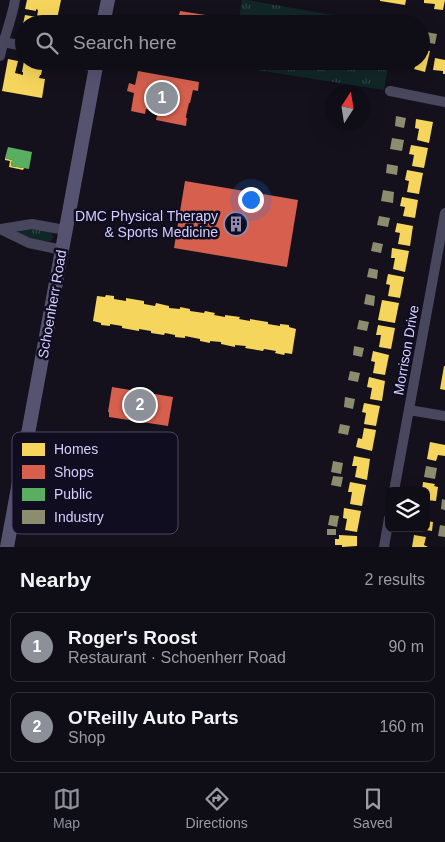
<!DOCTYPE html>
<meta charset="utf-8">
<style>
:root{--surface:#0f0d15;--page:#1d1b22;--text:#f1f3f6;--muted:#9b9ca0;--line:#2f2d34;--accent:#8c9099}
body{margin:0;font-family:Helvetica,sans-serif;background:var(--page);color:var(--text)}
.controls{position:absolute;right:15px;bottom:15px;display:grid;overflow:hidden;border-radius:8px;box-shadow:0 5px 20px #0002}
.controls button{width:45px;height:45px;display:grid;place-items:center;padding:0;border:0;border-bottom:1px solid var(--line);background:var(--surface);color:var(--text);font:25px sans-serif}
.compass{position:absolute;left:325px;top:85px;width:45px;height:45px;border-radius:50%;background:var(--surface);box-shadow:0 5px 20px #0002;rotate:12deg}
.you{position:absolute;left:250px;top:199px;width:18px;height:18px;margin:-12px;border:4px solid #fff;border-radius:50%;background:#1a73e8;box-shadow:0 0 0 8px #1a73e833}
.badge{display:grid;place-items:center;width:32px;height:32px;border-radius:50%;background:var(--accent);color:#fff;font-size:16px;font-weight:700}
.pin{position:absolute;translate:-50% -50%;border:2px solid #fff;box-shadow:0 1px 5px #0006}
.list{margin:0;padding:0;list-style:none}
h2{display:flex;justify-content:space-between;align-items:center;height:65px;margin:0;padding:0 20px;font-size:21px}
h2 small{font-size:16px;font-weight:400;color:var(--muted)}
.list li{display:grid;grid-template-columns:32px 1fr auto;gap:15px;align-items:center;box-sizing:border-box;height:70px;margin:0 10px 10px;padding:0 10px;border:1px solid var(--line);border-radius:8px}
.list b{display:block;font-size:19px;white-space:nowrap}
.list p{margin:0;font-size:16px;white-space:nowrap;color:var(--muted)}
.list em{font-size:16px;font-style:normal;color:var(--muted)}
.icon{flex:none;width:28px;height:28px;fill:none;stroke:currentColor;stroke-width:2;stroke-linecap:round;stroke-linejoin:round}
.map{position:relative;flex:none;width:445px;height:547px;overflow:hidden}
.search{position:absolute;background:var(--surface);box-shadow:0 5px 20px #0002;left:15px;right:15px;top:15px;height:55px;display:flex;align-items:center;gap:12px;box-sizing:border-box;padding:0 18px;border-radius:28px;color:var(--muted);font-size:19px}
.sheet{height:225px;background:var(--surface)}
nav{display:flex;justify-content:space-around;align-items:center;box-sizing:border-box;height:70px;border-top:1px solid var(--line);background:var(--surface);font-size:14px;color:var(--muted)}
nav a{display:grid;justify-items:center;gap:2px}
nav .on{color:var(--accent)}
.map>svg:first-child{display:block}
</style>
<div class="map">
<svg width="445" height="547" viewBox="0 0 445 547">
<defs>
<pattern id="grass-tufts" width="24" height="20" patternUnits="userSpaceOnUse" patternTransform="scale(1.25)"><rect width="24" height="20" fill="#112727"/><path d="M3 7l-1-3M5 7V3M7 7l1-3M15 17l-1-3M17 17v-4M19 17l1-3" fill="none" stroke="#334547"/></pattern>
</defs>
<rect width="100%" height="100%" fill="#14111c"/>
<!-- grass -->
<path fill="url(#grass-tufts)" d="M242 0H247L384 24H238Z
M232 61H389L384 90 231 66Z
M31 228 50 232 52 234 53 238 51 241C40 243 28 238 18 233V232L19 231Z"/>
<!-- homes -->
<path fill="#f6d55c" d="M27 0H61L56 24H23L25 15 37 17 38 10 36 9V11L25 9Z
M380 0H406L405 5 380 1Z
M424 0H445L443 10 434 9 435 4 424 3Z
M421 49 430 51 425 72 414 69 415 67 405 65 406 61H421Z
M435 58 445 60V74H443V71L433 70Z
M8 59 18 61 15 73 23 75V72H22L24 61 43 65 41 75H40L39 78 45 79 42 98 2 91Z
M416 119 433 122 429 143 417 140 419 129 415 128Z
M411 145 428 148 424 168 412 166 414 155 409 154Z
M5 158 12 160 11 166 24 168 23 170 9 167 10 161 5 160Z
M407 170 423 173 419 194 407 192 409 181 405 180Z
M402 197 418 200 415 218 403 216 405 207 400 206Z
M397 223 413 226 410 246 398 244 400 233 395 232Z
M392 248 409 251 405 272 393 269 395 258H391Z
M388 274 404 277 400 298 388 296 390 285 386 284Z
M106 295 114 296V299L126 301V298L144 301V304L155 306 156 303 169 306V308L180 309V307L190 309V311L204 313 205 311 215 313 214 315 225 317V315L240 317 239 319 250 321V319L268 322V324L280 326V324L289 325V327L296 329 292 354 285 353 284 355 275 353 276 351 264 349 263 351 245 348 246 346 235 345V347L221 344V342L210 341V343L200 341V339L185 336V338L175 337V335L165 333 164 335 151 333V331L139 329V331L122 328V326L110 324V326L101 325V323L93 321 97 296 105 297Z
M382 300 399 303 395 323 378 320Z
M378 325 395 328 391 349 379 347 381 335H376Z
M373 351 389 355 385 375 373 373 375 362 371 361Z
M444 366H445V390L440 389Z
M369 377 385 381 382 401 370 399 372 388 367 387Z
M364 403 380 406 376 426 364 424 366 413 362 412Z
M364 428 376 430 372 451 356 447 358 438 362 439Z
M430 442 445 445V456L438 455 436 461 427 459Z
M354 456 370 459 367 480 355 477 357 466H352Z
M350 482 366 485 362 506 350 504 352 492H348Z
M423 482 435 484 434 486 438 487 436 501 426 500V491H422Z
M344 508 361 511 357 532 345 530 347 519 343 518Z
M426 510H429L427 521 433 522 432 531 426 530Z
M339 535 357 536V546L342 547V545H335V539H339Z
M414 535 426 537 424 545 428 547H412Z"/>
<!-- shops -->
<path fill="#d6604d" d="M180 11 212 16 211 24 178 19Z
M138 71 199 82 198 91 193 90 190 103H189L186 116V118H187L186 126 156 120 158 111 146 109 145 114 131 111 134 93 127 91 129 83 135 85Z
M185 181 298 200 287 267 174 248Z
M112 387 173 397 168 426 109 417V412H108Z"/>
<!-- public -->
<path fill="#5aae61" d="M178 19 199 23V24H178Z
M8 147 32 152 29 169 11 166 12 160 5 158Z"/>
<!-- industry -->
<path fill="#8c8c6e" d="M426 32 437 34 435 44 424 42Z
M396 116 406 118 404 128 395 126Z
M392 138 404 140 402 151 390 149Z
M387 164 398 166 397 175 386 173Z
M383 190 394 192 393 203 381 201Z
M379 216 390 218 388 227 377 225Z
M373 242 383 244 381 253 371 251Z
M369 268 378 270 377 279 367 277Z
M366 294 375 296 374 306 364 304Z
M359 320 369 322 367 331 357 329Z
M354 346 364 348 362 357 353 355Z
M350 371 360 373 358 382 348 380Z
M345 397 355 399 353 409 344 407Z
M340 424 350 426 348 435 338 433Z
M333 461 343 463 341 474 331 472Z
M426 466 437 468 435 479 424 477Z
M333 476 343 477 341 487 331 485Z
M442 499 445 500V510L441 509Z
M330 515 339 516 337 527 328 525Z
M440 525 445 526V537L438 536Z
M327 529H336V535H327Z"/>
<g fill="none" stroke-linecap="round" stroke-linejoin="round">
<!-- minor -->
<path stroke="#48475d" stroke-width="10" d="M3 42 24 46
M0 56C4 37 12 19 15 0
M67 61 96 67
M390 91 445 102
M0 229 32 224 65 230
M0 229 29 243 62 250
M409 410 445 416
M394 491 445 213
M384 547 389 518"/>
<!-- secondary -->
<path stroke="#555370" stroke-width="14" d="M103 24 108 0
M7 547 97 61"/>
</g>
<!-- icons -->
<defs>
<g id="building-ring" transform="scale(1.25)"><circle r="9.5" fill="#110d20" stroke="#918caf" stroke-width="1.5"/><path d="M-4-6H4V6H1V3H-1V6H-4ZM-2.5-4.3h1.7v1.8h-1.7ZM.8-4.3h1.7v1.8H.8ZM-2.5-1h1.7V.8h-1.7ZM.8-1h1.7V.8H.8Z" fill="#918caf"/></g>
</defs>
<g fill-rule="evenodd">
<use href="#building-ring" x="236" y="224"/>
</g>
<g text-anchor="middle" dominant-baseline="central" stroke-width="5" stroke-linejoin="round" paint-order="stroke">
<!-- poi labels -->
<g font-size="14" fill="#d4cefe" stroke="#110d20" text-anchor="end">
<text x="218" y="216">DMC Physical Therapy<tspan x="218" dy="16">&amp; Sports Medicine</tspan></text>
</g>
<!-- street labels -->
<g font-size="14" fill="#d4cefe" stroke="#110d20">
<text transform="translate(52 304) rotate(-80)">Schoenherr Road</text>
<text transform="translate(406 350) rotate(-80)">Morrison Drive</text>
</g>
</g>
<!-- legend -->
<rect x="12" y="432" width="166" height="102" rx="8" fill="#110d20" stroke="#4c4763" stroke-width="1"/>
<rect x="22" y="443" width="23" height="13" fill="#f6d55c"/>
<rect x="22" y="465" width="23" height="14" fill="#d6604d"/>
<rect x="22" y="488" width="23" height="13" fill="#5aae61"/>
<rect x="22" y="510" width="23" height="14" fill="#8c8c6e"/>
<g font-size="14" fill="#d4cefe">
<text x="54" y="454">Homes</text>
<text x="54" y="477">Shops</text>
<text x="54" y="499">Public</text>
<text x="54" y="522">Industry</text>
</g>
</svg>
<div class="controls">
<button><svg class="icon" aria-label="layers" viewBox="0 0 24 24"><path d="M12 4l9 5-9 5-9-5zM3 14l9 5 9-5"/></svg></button>
</div>
<svg class="compass" viewBox="-18 -18 36 36"><path d="M0-13l5 13h-10z" fill="#e53935"/><path d="M0 13l5-13h-10z" fill="#9b9ca0"/></svg>
<div class="you"></div>
<div class="pin badge" style="left:162px;top:98px">1</div>
<div class="pin badge" style="left:140px;top:405px">2</div>
<div class="search"><svg class="icon" aria-label="search" viewBox="0 0 24 24"><circle cx="10" cy="10" r="6"/><path d="M15 15l6 6"/></svg>Search here</div>
</div>
<section class="sheet">
<h2>Nearby<small>2 results</small></h2>
<ul class="list">
<li><span class="badge">1</span><div><b>Roger's Roost</b><p>Restaurant · Schoenherr Road</p></div><em>90 m</em></li>
<li><span class="badge">2</span><div><b>O'Reilly Auto Parts</b><p>Shop</p></div><em>160 m</em></li>
</ul>
</section>
<nav>
<a class="on"><svg class="icon" aria-label="map" viewBox="0 0 24 24"><path d="M3 6l6-2 6 2 6-2v14l-6 2-6-2-6 2zM9 4v14M15 6v14"/></svg>Map</a>
<a><svg class="icon" aria-label="directions" viewBox="0 0 24 24"><path d="M12 3l9 9-9 9-9-9zM9 14v-3h6M13 9l2 2-2 2"/></svg>Directions</a>
<a><svg class="icon" aria-label="saved" viewBox="0 0 24 24"><path d="M7 4h10v16l-5-4-5 4z"/></svg>Saved</a>
</nav>
